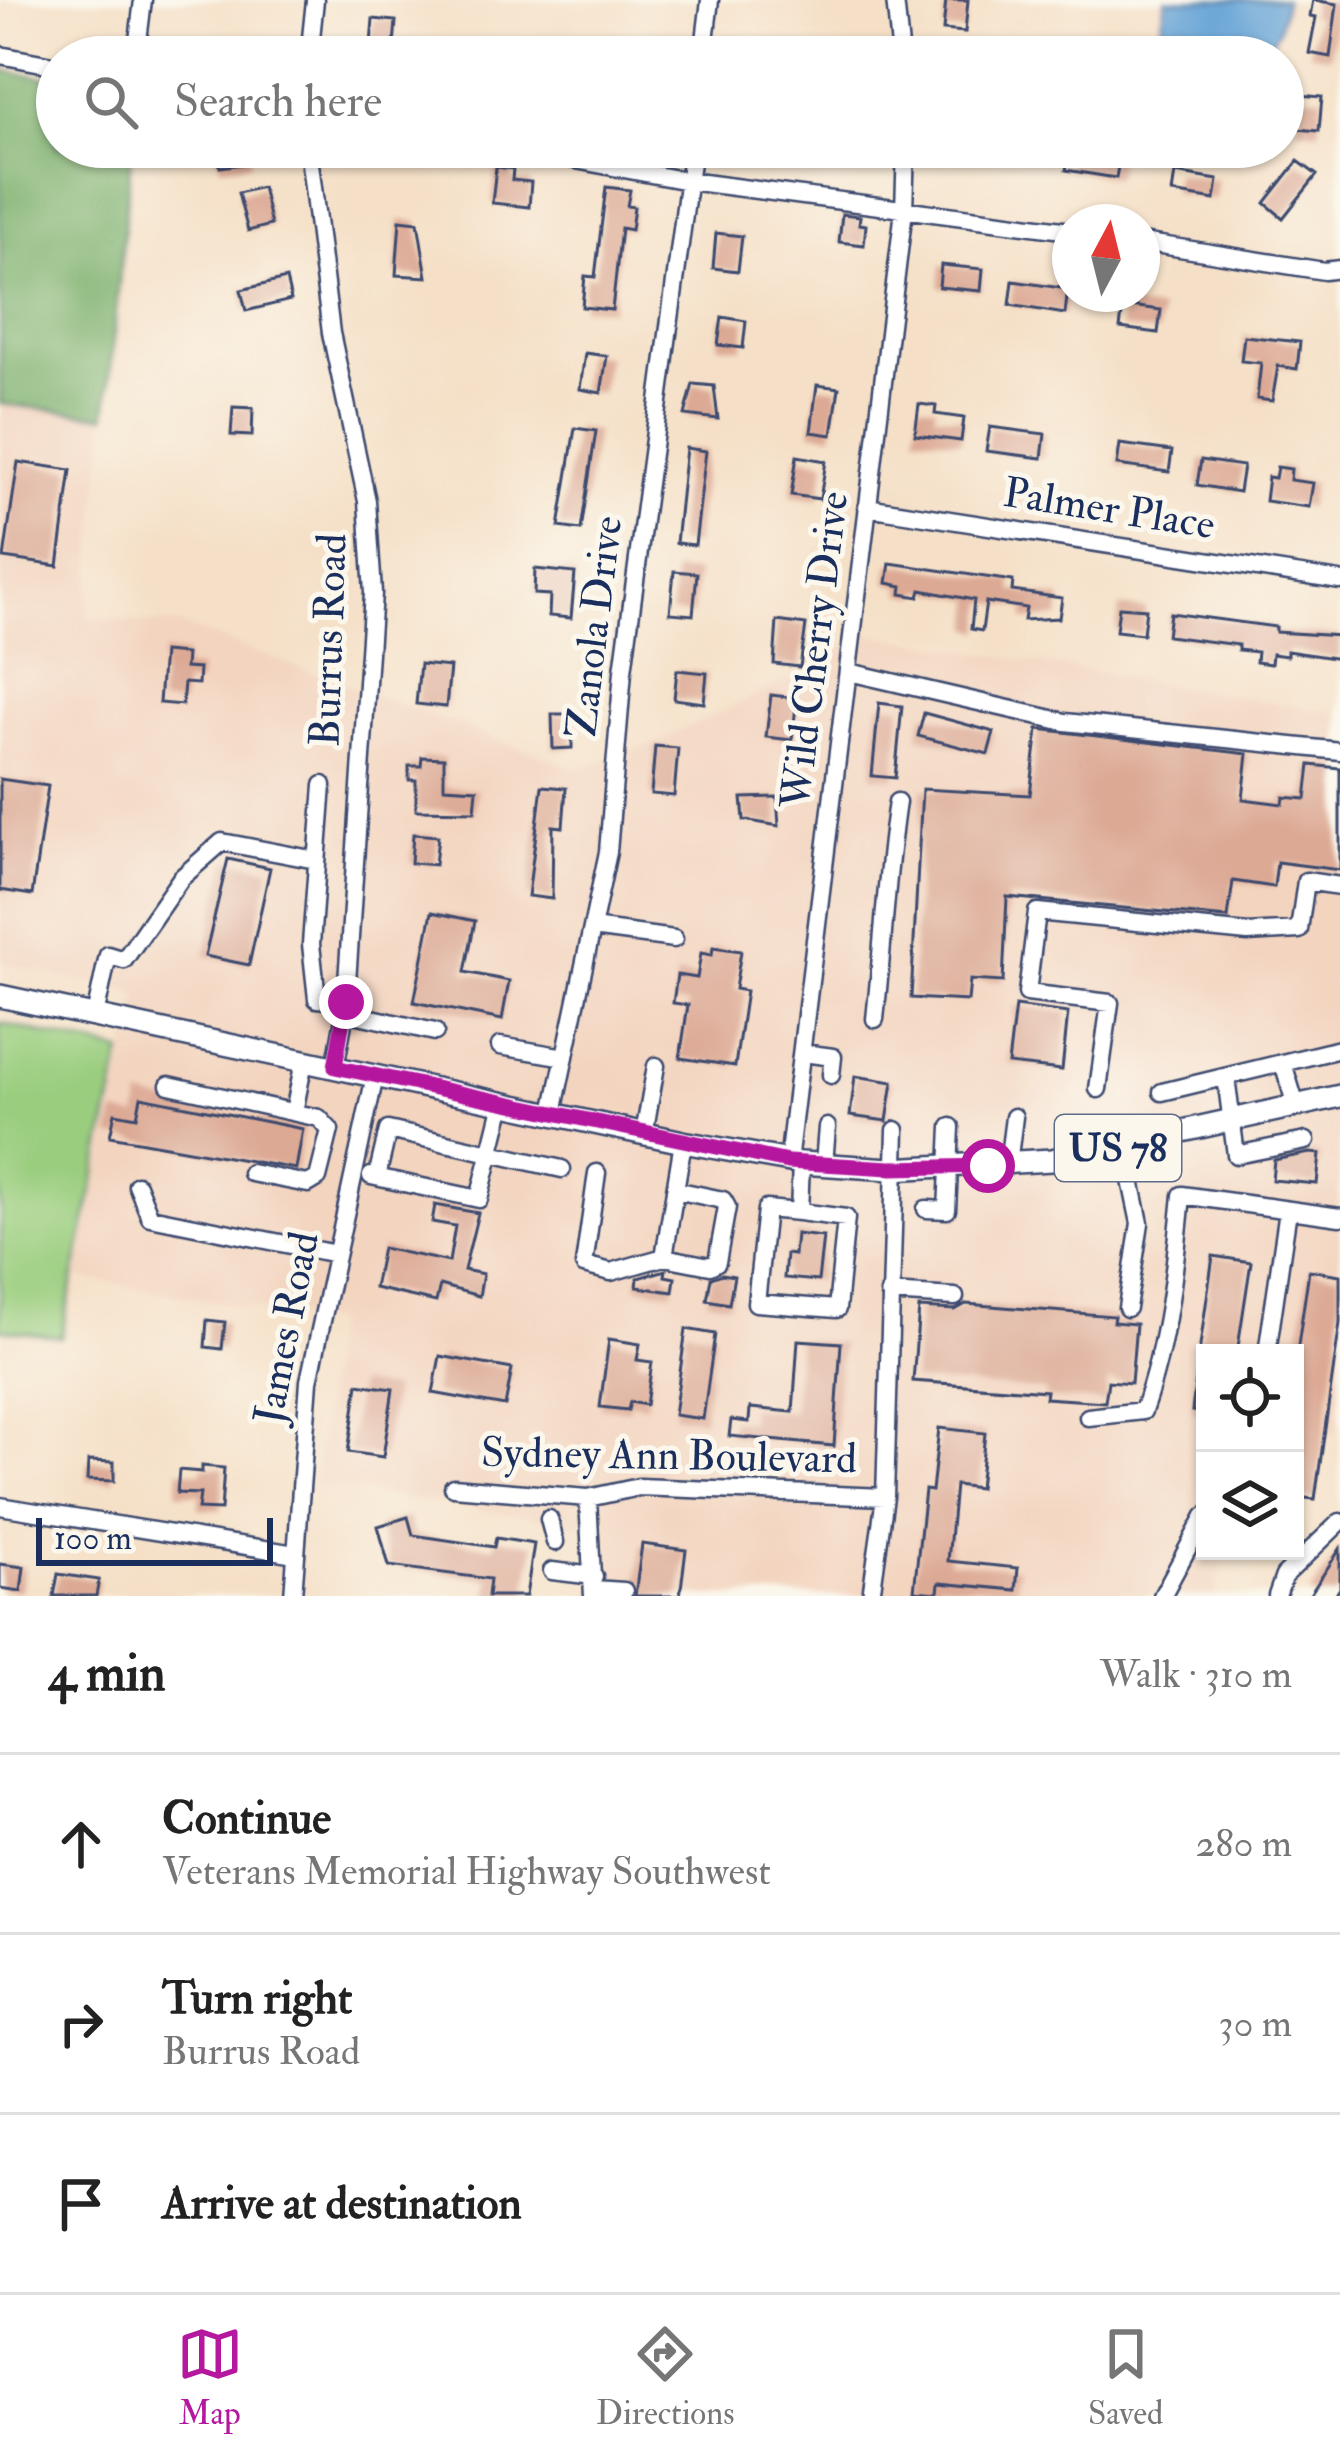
<!DOCTYPE html>
<meta charset="utf-8">
<style>
:root{--surface:#fff;--page:#f2f2f2;--text:#222;--muted:#767676;--line:#e0e0e0;--accent:#b5179e}
body{margin:0;font-family:"IM FELL Double Pica",serif;background:var(--page);color:var(--text)}
.controls{position:absolute;right:36px;bottom:36px;display:grid;overflow:hidden;border-radius:0px;box-shadow:0 3px 9px #0004}
.controls button{width:108px;height:108px;display:grid;place-items:center;padding:0;border:0;border-bottom:3px solid var(--line);background:var(--surface);color:var(--text);font:60px sans-serif}
.compass{position:absolute;left:1052px;top:204px;width:108px;height:108px;border-radius:50%;background:var(--surface);box-shadow:0 3px 9px #0004;rotate:7deg}
.scale{position:absolute;left:36px;bottom:30px;width:237px;box-sizing:border-box;padding-left:12px;border:6px solid #1b2f5e;border-top:0;font-size:33px;line-height:42px;white-space:nowrap;color:#1b2f5e;-webkit-text-stroke:9px #fbf7ec;paint-order:stroke}
.stop{position:absolute;width:36px;height:36px;margin:-27px;border:9px solid #b5179e;border-radius:50%;background:#fff}
.stop.end{background:#b5179e;border-color:#fff;box-shadow:0 3px 12px #0008}
.list{margin:0;padding:0;list-style:none}
h2{display:flex;justify-content:space-between;align-items:center;height:156px;margin:0;padding:0 48px;font-size:51px}
h2 small{font-size:39px;font-weight:400;color:var(--muted)}
.list li{display:grid;grid-template-columns:78px 1fr auto;gap:36px;align-items:center;box-sizing:border-box;height:180px;padding:0 48px;border-top:3px solid var(--line)}
.list b{display:block;font-size:45px;white-space:nowrap}
.list p{margin:0;font-size:39px;white-space:nowrap;color:var(--muted)}
.list em{font-size:39px;font-style:normal;color:var(--muted)}
.icon{flex:none;width:66px;height:66px;fill:none;stroke:currentColor;stroke-width:2;stroke-linecap:round;stroke-linejoin:round}
.map{position:relative;flex:none;width:1340px;height:1596px;overflow:hidden}
.search{position:absolute;background:var(--surface);box-shadow:0 3px 9px #0004;left:36px;right:36px;top:36px;height:132px;display:flex;align-items:center;gap:30px;box-sizing:border-box;padding:0 42px;border-radius:66px;color:var(--muted);font-size:45px}
.sheet{height:696px;background:var(--surface)}
nav{display:flex;justify-content:space-around;align-items:center;box-sizing:border-box;height:168px;border-top:3px solid var(--line);background:var(--surface);font-size:33px;color:var(--muted)}
nav a{display:grid;justify-items:center;gap:6px}
nav .on{color:var(--accent)}
.map>svg:first-child{display:block}
</style>
<div class="map">
<svg width="1340" height="1596" viewBox="0 0 1340 1596">
<rect width="100%" height="100%" fill="#fbf7ec"/>
<filter id="ink" filterUnits="userSpaceOnUse"><feTurbulence type="fractalNoise" baseFrequency=".00833" numOctaves="2"/><feDisplacementMap in="SourceGraphic" scale="24" xChannelSelector="R" yChannelSelector="G"/><feConvolveMatrix kernelMatrix="1 2 1 2 8 2 1 2 1" color-interpolation-filters="sRGB"/></filter>
<filter id="wash" filterUnits="userSpaceOnUse"><feTurbulence type="fractalNoise" baseFrequency=".004" numOctaves="4" result="noise"/><feDisplacementMap in="SourceGraphic" scale="48" xChannelSelector="R" yChannelSelector="G"/><feGaussianBlur stdDeviation="2.7" result="paint"/><feColorMatrix in="noise" values="0 0 0 0 0 0 0 0 0 0 0 0 0 0 0 0 0 1.4 0 .05"/><feComposite in="paint" operator="in"/></filter>
<g filter="url(#wash)">
<rect width="100%" height="100%" fill="#f5e0c7"/>
<!-- built -->
<path fill="#f3d4bf" d="M0 404 106 416 87 618 179 624 577 769 651 745 802 673 864 633 1340 714V1434L1295 1426V1353H1205V1551H1224L1215 1596H592L602 1528 315 1484 333 1322 77 1277 138 994 0 962Z"/>
<!-- green -->
<path fill="#9acd7e" stroke="#5a7e6e" stroke-width="3" d="M0 1023 122 1052 61 1337 0 1329Z"/>
<!-- forest -->
<path fill="#7bb06d" stroke="#4b7066" stroke-width="3" d="M0 70 57 79V147H132L106 416 0 404Z"/>
<!-- water -->
<path fill="#64a2d6" stroke="#40689a" stroke-width="3" d="M1166 0H1285C1281 21 1276 48 1255 57 1234 45 1228 47 1208 56 1195 62 1170 57 1156 57Z"/>
<g id="blocks">
<!-- building -->
<path fill="#dca994" d="M946 0H968L965 32 943 30Z
M1313 0 1337 4 1330 57 1309 53 1316 17 1310 16Z
M373 19 396 21 393 57H370Z
M1300 95 1322 97 1319 131 1297 129Z
M217 147H249L251 163 220 167Z
M1070 147 1120 155 1116 178 1066 170Z
M1298 161 1317 175 1283 218 1265 203Z
M496 167 513 169 512 180 531 182 529 207 492 203Z
M1175 173 1218 180 1215 200 1172 193Z
M262 187 271 225 248 231 238 193Z
M606 187 630 190 627 206 634 207 631 230 621 228 612 310 582 307 585 276 595 277Z
M842 214 860 216 859 224 866 225 864 245 839 242Z
M400 220 418 222 427 277 396 275Z
M716 233 742 236 738 271 713 268Z
M941 265 983 269 981 291 939 287Z
M286 279 291 300 246 311 241 290Z
M1013 281 1068 289 1065 314 1010 305Z
M1123 305 1161 310 1158 333 1120 328Z
M722 317 746 321 743 348 718 345Z
M1244 336 1300 342 1297 369 1278 366 1272 401 1257 399 1261 363 1241 361Z
M585 353 607 356 601 393 580 389Z
M693 384 714 386 718 419 685 415Z
M817 385 839 388 832 435 811 432Z
M919 404 936 406 935 414 964 418 961 441 915 435Z
M233 407 253 408 252 436 231 435Z
M990 427 1045 434 1042 458 986 451Z
M575 428 596 431 581 530 559 527Z
M1120 444 1172 451 1169 472 1117 465Z
M686 448 706 451 695 545 676 543Z
M797 456 826 461 820 499 791 495Z
M1201 460 1243 466 1239 492 1197 485Z
M18 462 71 470 58 566 4 558Z
M1277 467 1291 469 1290 480 1313 483 1309 507 1265 501 1268 477 1275 478Z
M890 563 1013 581 1012 591 1062 598 1059 618 1024 620 1026 608 986 602 982 631 971 629 974 600 921 590 919 597 901 594 902 586 887 583Z
M535 569 575 573 571 618 549 616 550 595 534 594Z
M674 571 697 573 693 615 670 613Z
M1119 607 1146 609 1143 634 1116 631Z
M1170 613 1276 627V632L1340 636V659L1287 651V656L1272 654 1271 664 1256 662 1257 652 1238 650V645L1167 636Z
M777 621 806 625 800 667 774 664Z
M163 652 186 654 185 668 199 669 198 684 184 683 182 705 159 703Z
M420 664 450 667 446 707 416 704Z
M677 670 707 673 704 703 674 699Z
M771 695 797 698 792 740 766 737Z
M879 703 902 706 895 778 872 776Z
M924 713 994 732 988 754 918 736Z
M552 714H572V748L553 749Z
M1038 729 1248 754 1243 799 1283 804 1284 797 1306 799 1310 765 1340 768V870L1277 862 1274 887 1233 881 1228 918 1007 897 1003 982 970 980 968 1001 911 998 922 789 1030 795Z
M655 746 678 748 674 796 651 794Z
M422 757 444 758V787L477 789 475 811 416 810V780H409V766H421Z
M0 779 48 786 32 895 0 890Z
M542 786 566 788 563 827 553 826 552 899 528 896Z
M777 797 779 826 744 820 742 798Z
M413 834 438 836 435 865 411 863Z
M228 859 270 868 249 965 205 956Z
M432 912 475 921 465 972 509 981 502 1020 414 1002Z
M713 947 741 951 735 989 746 991 735 1066 680 1058 688 1005 673 1003 677 975 697 978 701 953 712 955Z
M1015 1006 1068 1013 1062 1070 1008 1064Z
M855 1076 893 1082 887 1121 850 1116Z
M141 1097 303 1129 296 1169 110 1136 115 1113 137 1117Z
M1310 1153 1320 1154 1317 1184 1272 1180 1274 1160Z
M435 1205 478 1213 464 1270 483 1274 479 1296 440 1285 436 1302 374 1288 382 1248 449 1262 455 1226 432 1222Z
M796 1234 823 1237 818 1281 784 1278 786 1254 794 1255Z
M1213 1256 1251 1262 1237 1353H1199Z
M666 1270 665 1276 675 1278 673 1292 637 1287 638 1278Z
M1309 1270 1340 1275V1323L1315 1499 1295 1497V1366Z
M722 1274 734 1276 729 1304 707 1300 711 1278Z
M966 1304 1114 1316 1113 1322 1136 1324 1131 1383 1108 1381 1105 1402 1045 1398 1046 1391 913 1381 919 1308 955 1310Z
M207 1320 225 1322 222 1349 205 1347Z
M686 1329 715 1334 703 1419 674 1415Z
M609 1339 640 1344 637 1360 652 1362 646 1405 630 1402 628 1410 600 1407Z
M798 1340 841 1343 834 1446 729 1436 731 1420 749 1422 750 1408 793 1412Z
M440 1356 512 1369 505 1406 433 1393Z
M1197 1369H1205V1412L1192 1411Z
M358 1384 393 1389 383 1457 348 1452Z
M939 1428 985 1433 979 1488 955 1485 948 1561 1018 1568 1016 1590 939 1583 938 1593 914 1591 925 1490 932 1491Z
M88 1461 114 1462V1481L87 1480Z
M202 1466 224 1468 221 1510 198 1509 200 1494 177 1493 179 1470 202 1472Z
M408 1517 413 1535 494 1547 496 1538 534 1544 526 1596H488L490 1579 389 1566 378 1526Z
M642 1544 686 1550 680 1596H635Z
M1340 1549V1588L1335 1596H1309Z
M0 1564 24 1567 21 1591 0 1588Z
M58 1574 99 1580 96 1596H54Z"/>
</g>
</g>
<g filter="url(#ink)">
<use href="#blocks" fill-opacity="0" stroke="#3c4a6e" stroke-width="3"/>
<g fill="none" stroke-linecap="round" stroke-linejoin="round">
<!-- minor casing -->
<g stroke="#3c4a6e" stroke-width="21">
<path id="minor" d="M895 0 901 57
M0 55 57 66
M136 57 143 0
M309 57 315 0
M703 57 710 0
M308 147 331 333 367 501 373 593 345 1012 335 1068
M506 147 688 181 1070 231
M1142 242 1324 271 1340 269
M867 507 1340 581
M849 672 1065 722 1340 751
M323 785 311 944 317 999 346 1002
M592 928 674 939
M345 1012 435 1032
M95 1016 108 955 124 960 181 878 222 842 316 860
M875 1019C883 946 886 874 897 802
M500 1046 565 1057
M803 1053 833 1057 831 1075
M1283 1063 1296 1106
M1226 1077 1236 1155 1306 1141
M169 1085 319 1118 330 1130 318 1178 308 1184 251 1173
M1098 1089 1110 1003 1027 993 1037 912 1248 933 1299 930 1306 881 1340 886
M1162 1092 1340 1049
M294 1112 304 1061
M553 1113 608 852 623 671 693 147
M644 1134 656 1066
M1124 1147 1140 1223 1127 1308
M788 1162 904 210 906 147
M824 1164 827 1127
M1008 1164 1014 1117
M597 1173 584 1265 611 1272 664 1257 683 1142
M371 1176 479 1199 503 1103
M377 1177 388 1130 562 1169
M137 1185 150 1217 336 1254
M926 1209 947 1210 951 1127
M799 1212 766 1209 756 1303 837 1309 846 1218 799 1212 801 1163
M664 1257 710 1266 717 1262 727 1207 723 1200 675 1190
M889 1293 955 1297
M1267 1353 1288 1210
M1088 1417 1143 1411C1168 1341 1175 1268 1182 1195L1340 1217
M453 1487 588 1498 639 1487 885 1497
M588 1498 593 1596
M0 1506 295 1554
M549 1519 555 1542
M552 1571 594 1576
M593 1589 624 1591
M293 1596 309 1381 375 1076
M871 1596 885 1497 896 1130
M1162 1596 1205 1516
M1277 1596 1284 1576 1340 1522"/>
</g>
<!-- major casing -->
<g stroke="#3c4a6e" stroke-width="26">
<path id="major" d="M0 996 683 1142 801 1163 891 1169 1052 1160 1340 1096"/>
</g>
<!-- minor -->
<use href="#minor" stroke="#fff" stroke-width="16"/>
<!-- major -->
<use href="#major" stroke="#fff" stroke-width="21"/>
</g>
</g>
<g fill="none" stroke-linecap="round" stroke-linejoin="round" filter="url(#ink)">
<!-- route -->
<path stroke="#b5179e" stroke-width="15" d="M346 1002 335 1067 788 1162 891 1168 988 1166"/>
</g>
<g text-anchor="middle" dominant-baseline="central" stroke-width="10" stroke-linejoin="round" paint-order="stroke">
<!-- shield labels -->
<rect fill="#fbf7ec" stroke="#5e6b89" stroke-width="3" x="1055" y="1115" width="126" height="66" rx="9"/>
<g font-size="39" font-weight="bold" fill="#1b2f5e">
<text x="1118" y="1148">US 78</text>
</g>
<!-- street labels -->
<g font-size="42" fill="#1b2f5e" stroke="#fbf7ec">
<text transform="translate(1109 509) rotate(9)">Palmer Place</text>
<text transform="translate(595 627) rotate(-83)">Zanola Drive</text>
<text transform="translate(329 640) rotate(-88)">Burrus Road</text>
<text transform="translate(815 650) rotate(-83)">Wild Cherry Drive</text>
<text transform="translate(287 1328) rotate(-79)">James Road</text>
<text transform="translate(669 1456) rotate(1)">Sydney Ann Boulevard</text>
</g>
</g>
</svg>
<div class="controls">
<button><svg class="icon" aria-label="locate" viewBox="0 0 24 24"><circle cx="12" cy="12" r="6"/><path d="M12 2v4M12 18v4M2 12h4M18 12h4"/></svg></button>
<button><svg class="icon" aria-label="layers" viewBox="0 0 24 24"><path d="M12 4l9 5-9 5-9-5zM3 14l9 5 9-5"/></svg></button>
</div>
<svg class="compass" viewBox="-18 -18 36 36"><path d="M0-13l5 13h-10z" fill="#e53935"/><path d="M0 13l5-13h-10z" fill="#767676"/></svg>
<div class="scale">100 m</div>
<div class="stop" style="left:988px;top:1166px"></div>
<div class="stop end" style="left:346px;top:1002px"></div>
<div class="search"><svg class="icon" aria-label="search" viewBox="0 0 24 24"><circle cx="10" cy="10" r="6"/><path d="M15 15l6 6"/></svg>Search here</div>
</div>
<section class="sheet">
<h2>4 min<small>Walk · 310 m</small></h2>
<ul class="list">
<li><svg class="icon" aria-label="ahead" viewBox="0 0 24 24"><path d="M12 20V5M6 11l6-6 6 6"/></svg><div><b>Continue</b><p>Veterans Memorial Highway Southwest</p></div><em>280 m</em></li>
<li><svg class="icon" aria-label="right" viewBox="0 0 24 24"><path d="M7 20v-9h11M14 6l5 5-5 5"/></svg><div><b>Turn right</b><p>Burrus Road</p></div><em>30 m</em></li>
<li><svg class="icon" aria-label="arrive" viewBox="0 0 24 24"><path d="M6 21V4h12l-3 4 3 4H6"/></svg><div><b>Arrive at destination</b></div></li>
</ul>
</section>
<nav>
<a class="on"><svg class="icon" aria-label="map" viewBox="0 0 24 24"><path d="M3 6l6-2 6 2 6-2v14l-6 2-6-2-6 2zM9 4v14M15 6v14"/></svg>Map</a>
<a><svg class="icon" aria-label="directions" viewBox="0 0 24 24"><path d="M12 3l9 9-9 9-9-9zM9 14v-3h6M13 9l2 2-2 2"/></svg>Directions</a>
<a><svg class="icon" aria-label="saved" viewBox="0 0 24 24"><path d="M7 4h10v16l-5-4-5 4z"/></svg>Saved</a>
</nav>
